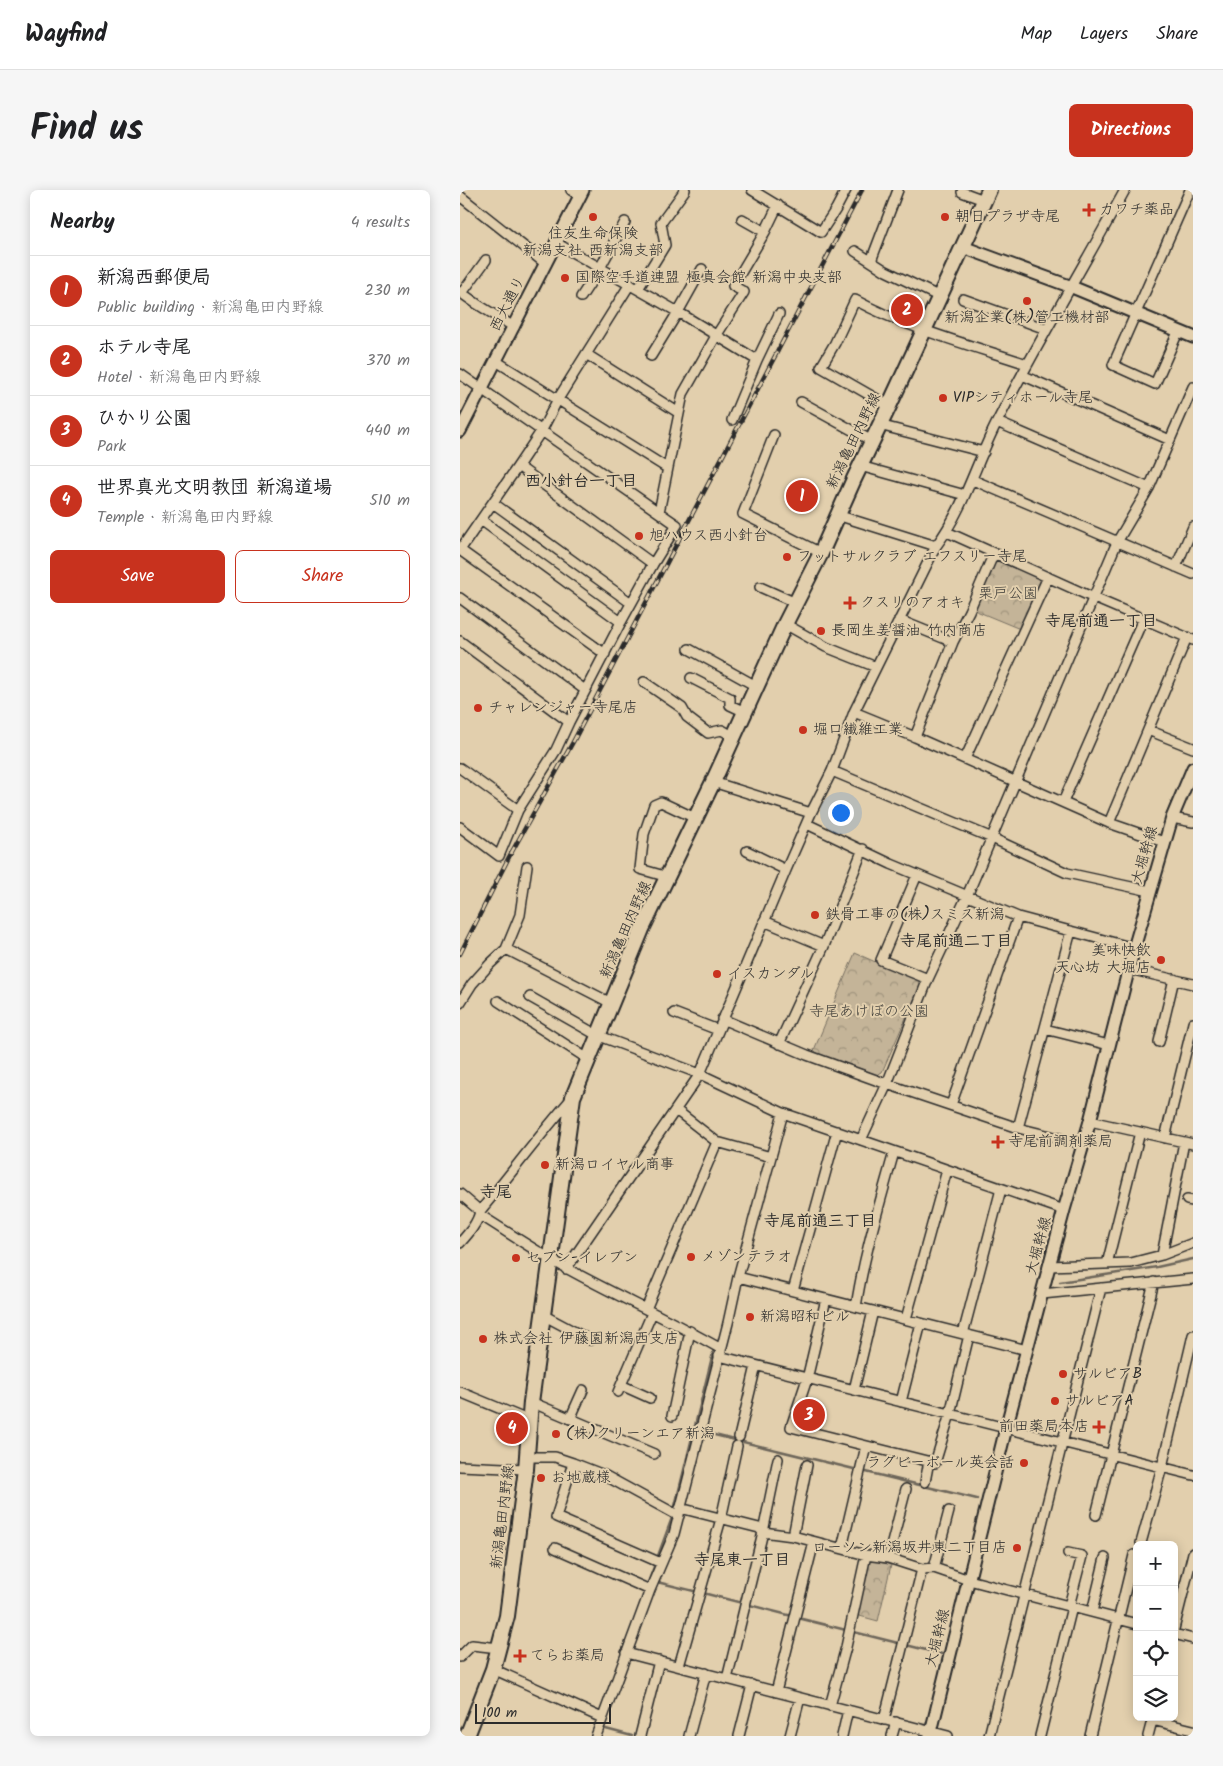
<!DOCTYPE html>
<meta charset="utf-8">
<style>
:root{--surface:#fff;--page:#f6f6f6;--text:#202124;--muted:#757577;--line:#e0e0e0;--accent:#c8321e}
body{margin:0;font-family:Kalam,"Klee One",sans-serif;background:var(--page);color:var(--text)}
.controls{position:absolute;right:15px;bottom:15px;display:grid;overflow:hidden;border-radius:8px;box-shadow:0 2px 12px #0003}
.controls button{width:45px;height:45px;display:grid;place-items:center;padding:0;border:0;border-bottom:1px solid var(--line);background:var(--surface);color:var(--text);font:25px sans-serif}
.scale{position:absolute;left:15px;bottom:12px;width:136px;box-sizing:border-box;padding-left:5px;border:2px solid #2b2b2b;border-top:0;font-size:14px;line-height:18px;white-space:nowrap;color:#2b2b2b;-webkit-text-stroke:4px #e2cfad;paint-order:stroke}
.you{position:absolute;left:380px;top:622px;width:18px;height:18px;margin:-12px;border:4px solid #fff;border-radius:50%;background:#1a73e8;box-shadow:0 0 0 8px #1a73e833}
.badge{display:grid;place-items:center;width:32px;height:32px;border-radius:50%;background:var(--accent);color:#fff;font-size:16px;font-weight:700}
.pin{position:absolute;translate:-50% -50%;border:2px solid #fff;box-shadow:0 1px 5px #0006}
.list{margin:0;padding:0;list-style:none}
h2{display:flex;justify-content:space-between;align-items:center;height:65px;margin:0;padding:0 20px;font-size:21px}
h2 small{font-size:16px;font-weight:400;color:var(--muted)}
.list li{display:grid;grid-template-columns:32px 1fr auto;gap:15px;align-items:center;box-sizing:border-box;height:70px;padding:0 20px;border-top:1px solid var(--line)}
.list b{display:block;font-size:19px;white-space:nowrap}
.list p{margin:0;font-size:16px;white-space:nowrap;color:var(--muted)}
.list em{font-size:16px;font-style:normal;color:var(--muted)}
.actions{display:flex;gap:10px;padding:15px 20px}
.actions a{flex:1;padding:11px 0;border:1px solid var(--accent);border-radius:8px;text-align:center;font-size:18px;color:var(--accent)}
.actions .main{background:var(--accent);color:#fff}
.icon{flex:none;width:28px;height:28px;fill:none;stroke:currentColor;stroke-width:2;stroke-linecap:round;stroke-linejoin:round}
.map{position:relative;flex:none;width:733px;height:1546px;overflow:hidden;border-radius:8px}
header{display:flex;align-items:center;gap:30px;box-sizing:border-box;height:70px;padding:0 25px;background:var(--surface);border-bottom:1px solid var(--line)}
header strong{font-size:24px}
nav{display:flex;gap:28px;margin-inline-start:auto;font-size:18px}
.intro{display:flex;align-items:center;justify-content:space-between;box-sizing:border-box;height:120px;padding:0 30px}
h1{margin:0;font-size:35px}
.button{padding:12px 22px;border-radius:8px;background:var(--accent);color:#fff;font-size:18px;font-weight:700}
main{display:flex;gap:30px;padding:0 30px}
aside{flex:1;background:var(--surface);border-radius:8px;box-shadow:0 2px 12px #0003}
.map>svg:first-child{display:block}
</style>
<header>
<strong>Wayfind</strong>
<nav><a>Map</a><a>Layers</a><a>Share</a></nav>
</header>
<div class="intro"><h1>Find us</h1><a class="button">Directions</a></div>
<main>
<aside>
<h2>Nearby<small>4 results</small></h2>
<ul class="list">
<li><span class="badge">1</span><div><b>新潟西郵便局</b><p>Public building · 新潟亀田内野線</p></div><em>230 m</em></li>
<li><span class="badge">2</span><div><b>ホテル寺尾</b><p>Hotel · 新潟亀田内野線</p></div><em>370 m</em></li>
<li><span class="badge">3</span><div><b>ひかり公園</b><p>Park</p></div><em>440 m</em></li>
<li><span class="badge">4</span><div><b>世界真光文明教団 新潟道場</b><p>Temple · 新潟亀田内野線</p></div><em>510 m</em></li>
</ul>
<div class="actions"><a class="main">Save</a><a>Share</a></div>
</aside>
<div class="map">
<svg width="733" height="1546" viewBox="0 0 733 1546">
<defs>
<pattern id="forest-crowns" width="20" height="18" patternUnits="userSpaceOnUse" patternTransform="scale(1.25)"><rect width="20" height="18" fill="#c4b498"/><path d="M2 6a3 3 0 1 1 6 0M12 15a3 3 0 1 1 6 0" fill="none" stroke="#9f937c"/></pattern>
</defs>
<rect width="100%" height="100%" fill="#e2cfad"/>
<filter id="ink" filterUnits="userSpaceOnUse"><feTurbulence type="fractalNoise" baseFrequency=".02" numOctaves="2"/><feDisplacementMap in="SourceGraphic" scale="10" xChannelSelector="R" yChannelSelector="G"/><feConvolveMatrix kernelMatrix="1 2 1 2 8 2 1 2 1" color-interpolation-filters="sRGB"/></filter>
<g filter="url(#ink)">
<!-- forest -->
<path fill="url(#forest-crowns)" stroke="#787062" d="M535 370 581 389 560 439 514 420Z
M395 763 459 791 461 794 422 882 417 885 357 863 354 860Z
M343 1213 361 1218 356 1240 339 1236 337 1231Z
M413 1370 431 1375 418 1431 396 1425 408 1372Z"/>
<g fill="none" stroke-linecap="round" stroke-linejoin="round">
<!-- stream -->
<path stroke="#6d665a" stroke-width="2.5" d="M600 1092 697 1077 733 1069
M242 1242 517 1309
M214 1320 254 1159
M197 1392 238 1402
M188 1393 213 1325
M243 1403 332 1426
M338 1428 482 1464
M142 1538 172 1546"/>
<!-- minor casing -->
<g stroke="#2b2b2b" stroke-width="12">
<path id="minor" d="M111 0 120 6
M292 0 361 42 376 19 386 0
M502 2 524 10
M0 6 86 74
M282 29 305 42
M96 53 218 122 297 170
M395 61 426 81 480 107
M411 71 438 0
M178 99 205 55 201 33 225 0
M0 102 17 114 54 137
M2 103 26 70
M121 107 140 78 165 32
M503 109 586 139
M718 142 695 194 653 175 730 0
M126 164 219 223
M191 166 218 122 242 79
M36 171 207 278
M0 184 217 335 193 374 161 432 109 532 96 560 58 620 39 666 0 637
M562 185 710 250
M341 212 412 251
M429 216 361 177 375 153 395 110C449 139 510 155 567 174
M272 230 297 170 319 124
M537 232 689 298
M419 235 524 262
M314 245 283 324 361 363
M58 276 193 374
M400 276 505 305
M513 290 733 384
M33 313 171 413
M199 322 223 204 256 146 284 102 273 96 305 42 318 15
M377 325 476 356
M21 330 161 432
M487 342 634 408 733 450
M0 360 58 276 82 240 98 209 170 94
M0 360 145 464
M716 377 733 337
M300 397 336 413
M0 408 125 500
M439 430 493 452
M325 434 366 457 416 477
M0 451 109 532
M229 459 296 496
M231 488 270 508V515L285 522
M184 492 222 518 227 527 248 543 262 540 274 547
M394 522 455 547 649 633 704 652
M688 540 733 558
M455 547 493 452 509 421 534 363
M505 569 588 387
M0 578 58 620
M372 581 532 648 607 683 690 701
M253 592 351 623
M603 612 683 429
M712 628 733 632
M649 633 727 447
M347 634 431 674 558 727 674 758
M287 661 326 680
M457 685 421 770 468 789
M208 687 180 679 184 644 194 615 201 612 235 628
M304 731 364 756
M46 759 151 813
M669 779 733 794
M70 807 137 845 240 884 323 923 604 1020
M38 811 128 869
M0 813 12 794 30 774 46 759 60 725 67 676
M214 823 258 840
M262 829 347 865 427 894 558 938 623 954
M585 839 649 855
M699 852 714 789
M319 854 364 756 403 659
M491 915 558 727
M216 920 257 952 311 967
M630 931 733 954
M558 938 611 741
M705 948 733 833
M401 950 427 894 468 789 507 706 657 352 689 298 733 197
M0 1004 20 1021
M727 1010 733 1011
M20 1025C49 1043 78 1063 108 1079 159 1107 211 1130 261 1159
M0 1053C8 1044 18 1033 20 1021 51 984 80 944 113 907
M702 1065 724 952
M647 1074 680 942
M589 1076 671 1073 702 1065 733 1053
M106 1079 240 884 326 680 351 623 372 581 394 522 476 356C505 317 516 272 538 230 578 152 623 77 665 0
M278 1087 567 1160
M333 1101 377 941
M582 1104 733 1089
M366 1109 347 1189 331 1237 475 1273 490 1224 509 1145
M396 1117C404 1064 420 1013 434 962
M186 1119 257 952
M83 1125 130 1150
M446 1129 487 980
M503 1144 541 999
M259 1166 733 1285
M161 1195 190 1208
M394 1200 413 1121
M0 1202 70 1231
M158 1202 192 1123
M71 1212 194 1264
M441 1212 461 1133
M212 1226 230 1141
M110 1229 123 1200
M279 1247 296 1176
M67 1267H95L113 1273 144 1285 219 1326
M113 1273 96 1327 201 1373
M0 1276 66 1279
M465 1292 469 1271
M220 1318 299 1338 303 1342 333 1346 406 1365 428 1368 462 1379 474 1378 509 1390 677 1434
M636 1325 694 1092
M333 1346 347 1275
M681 1353 702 1277 733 1145
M95 1358 190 1400
M382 1358 406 1256
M608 1363 622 1366 609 1416
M428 1368 446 1299
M474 1378 489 1321
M632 1422 645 1368
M714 1439 733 1363
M714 1444 733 1449
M166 1463 488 1546
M0 1467 12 1455 39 1458
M219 1476 261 1329 277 1256
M33 1479 142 1528
M267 1489 303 1342 318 1269
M316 1502 354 1352
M370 1516 386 1457 406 1365
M424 1530 462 1379
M692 1530 733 1540
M136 1546 190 1400 214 1344 268 1133 278 1087 323 923
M180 1546 199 1471
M229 1546 246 1483
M279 1546 292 1495
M330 1546 340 1508
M382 1546 388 1520
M432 1546 436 1532
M529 1546 641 1098
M580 1546 612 1417
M630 1546 674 1365
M688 1546 693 1527"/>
</g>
<!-- tertiary casing -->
<g stroke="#2b2b2b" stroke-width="15">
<path id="tertiary" d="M503 57 612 97 733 147
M0 241 123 0
M470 1546 546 1238 604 1020 630 931 674 758 712 628 733 578"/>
</g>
<!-- primary casing -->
<g stroke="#2b2b2b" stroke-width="18">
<path id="primary" d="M7 1546 33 1479 47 1426 66 1279 71 1212 113 907 182 739 253 592 325 434 361 363 394 289 429 216 529 0"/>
</g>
<!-- minor -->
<use href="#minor" stroke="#e2cfad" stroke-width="9"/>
<!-- tertiary -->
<use href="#tertiary" stroke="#e2cfad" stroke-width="11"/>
<!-- primary -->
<use href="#primary" stroke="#e2cfad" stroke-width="14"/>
<!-- rail casing -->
<g stroke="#2b2b2b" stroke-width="4.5">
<path id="rail" d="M0 764 49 667 113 552 402 0"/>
</g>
<!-- rail -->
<use href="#rail" stroke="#e2cfad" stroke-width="2.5" stroke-dasharray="8" stroke-linecap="butt"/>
</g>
</g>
<!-- markers -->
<g fill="#c8321e" stroke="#e2cfad" stroke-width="2">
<path d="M626.5 12.5h5v5h5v5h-5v5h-5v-5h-5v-5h5z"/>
<circle cx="133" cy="27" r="5"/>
<circle cx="485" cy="27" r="5"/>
<circle cx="105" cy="88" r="5"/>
<circle cx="567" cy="111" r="5"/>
<circle cx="483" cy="208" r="5"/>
<circle cx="179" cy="346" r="5"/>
<circle cx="327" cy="367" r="5"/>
<path d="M387.5 405.5h5v5h5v5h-5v5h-5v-5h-5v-5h5z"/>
<circle cx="361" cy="441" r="5"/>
<circle cx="18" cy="518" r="5"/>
<circle cx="343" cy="540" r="5"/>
<circle cx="355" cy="725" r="5"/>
<circle cx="701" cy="770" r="5"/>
<circle cx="257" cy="784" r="5"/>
<path d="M535.5 944.5h5v5h5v5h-5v5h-5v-5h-5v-5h5z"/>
<circle cx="85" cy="975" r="5"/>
<circle cx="231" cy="1067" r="5"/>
<circle cx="56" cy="1068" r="5"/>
<circle cx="290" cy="1127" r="5"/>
<circle cx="23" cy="1149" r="5"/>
<circle cx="603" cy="1184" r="5"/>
<circle cx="595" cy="1211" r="5"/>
<path d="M636.5 1229.5h5v5h5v5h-5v5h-5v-5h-5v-5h5z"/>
<circle cx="96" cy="1244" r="5"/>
<circle cx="564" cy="1273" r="5"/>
<circle cx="81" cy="1288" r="5"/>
<circle cx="557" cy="1358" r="5"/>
<path d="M57.5 1458.5h5v5h5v5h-5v5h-5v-5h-5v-5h5z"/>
</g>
<g text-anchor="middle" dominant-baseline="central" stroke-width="4" stroke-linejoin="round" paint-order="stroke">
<!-- poi labels -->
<g font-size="15" fill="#2b2b2b" stroke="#e2cfad" text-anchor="start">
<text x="639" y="20">カワチ薬品</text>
<text x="495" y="27">朝日プラザ寺尾</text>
<text x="133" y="44" text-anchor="middle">住友生命保険<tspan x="133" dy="17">新潟支社 西新潟支部</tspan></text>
<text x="115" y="88">国際空手道連盟 極真会館 新潟中央支部</text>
<text x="567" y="128" text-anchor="middle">新潟企業(株)管工機材部</text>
<text x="493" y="208">VIPシティホール寺尾</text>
<text x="189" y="346">旭ハウス西小針台</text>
<text x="337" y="367">フットサルクラブ エフスリー寺尾</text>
<text x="400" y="413">クスリのアオキ</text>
<text x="371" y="441">長岡生姜醤油 竹内商店</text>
<text x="28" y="518">チャレンジャー寺尾店</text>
<text x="353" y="540">堀口繊維工業</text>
<text x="365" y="725">鉄骨工事の(株)スミス新潟</text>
<text x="691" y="761" text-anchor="end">美味快飲<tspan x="691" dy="17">天心坊 大堀店</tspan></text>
<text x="267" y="784">イスカンダル</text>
<text x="548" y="952">寺尾前調剤薬局</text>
<text x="95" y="975">新潟ロイヤル商事</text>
<text x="241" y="1067">メゾンテラオ</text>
<text x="66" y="1068">セブン-イレブン</text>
<text x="300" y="1127">新潟昭和ビル</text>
<text x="33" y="1149">株式会社 伊藤園新潟西支店</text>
<text x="613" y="1184">サルビアB</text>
<text x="605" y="1211">サルビアA</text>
<text x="629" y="1237" text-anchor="end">前田薬局本店</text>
<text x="106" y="1244">(株)クリーンエア新潟</text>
<text x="554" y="1273" text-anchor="end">ラグビーボール英会話</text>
<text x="91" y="1288">お地蔵様</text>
<text x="547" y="1358" text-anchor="end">ローソン新潟坂井東二丁目店</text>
<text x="70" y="1466">てらお薬局</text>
</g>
<!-- street labels -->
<g font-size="15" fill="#2b2b2b" stroke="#e2cfad">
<text transform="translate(48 114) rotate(-63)">西大通り</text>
<text transform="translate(394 251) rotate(-64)">新潟亀田内野線</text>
<text transform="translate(685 665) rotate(-74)">大堀幹線</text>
<text transform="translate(166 740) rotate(-66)">新潟亀田内野線</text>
<text transform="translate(579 1056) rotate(-75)">大堀幹線</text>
<text transform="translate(43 1327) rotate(-83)">新潟亀田内野線</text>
<text transform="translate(478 1448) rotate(-76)">大堀幹線</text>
</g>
<!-- park labels -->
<g font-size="15" fill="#42403b" stroke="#e2cfad">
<text x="548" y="404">栗戸公園</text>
<text x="409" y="822">寺尾あけぼの公園</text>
</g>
<!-- neighbourhood labels -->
<g font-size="16" font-weight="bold" fill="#2b2b2b" stroke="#e2cfad">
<text x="121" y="291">西小針台一丁目</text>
<text x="641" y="431">寺尾前通一丁目</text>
<text x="496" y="751">寺尾前通二丁目</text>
<text x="36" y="1002">寺尾</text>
<text x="360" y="1031">寺尾前通三丁目</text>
<text x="282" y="1370">寺尾東一丁目</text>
</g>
</g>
</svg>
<div class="controls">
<button>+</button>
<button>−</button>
<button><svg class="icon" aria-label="locate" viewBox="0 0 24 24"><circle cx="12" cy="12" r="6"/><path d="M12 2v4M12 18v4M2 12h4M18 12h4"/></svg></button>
<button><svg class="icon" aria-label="layers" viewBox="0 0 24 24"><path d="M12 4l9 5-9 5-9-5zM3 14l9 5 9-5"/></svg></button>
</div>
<div class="scale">100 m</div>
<div class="you"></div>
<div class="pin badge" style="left:342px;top:306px">1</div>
<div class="pin badge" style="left:447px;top:120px">2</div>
<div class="pin badge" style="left:349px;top:1225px">3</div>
<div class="pin badge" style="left:52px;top:1238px">4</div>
</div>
</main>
